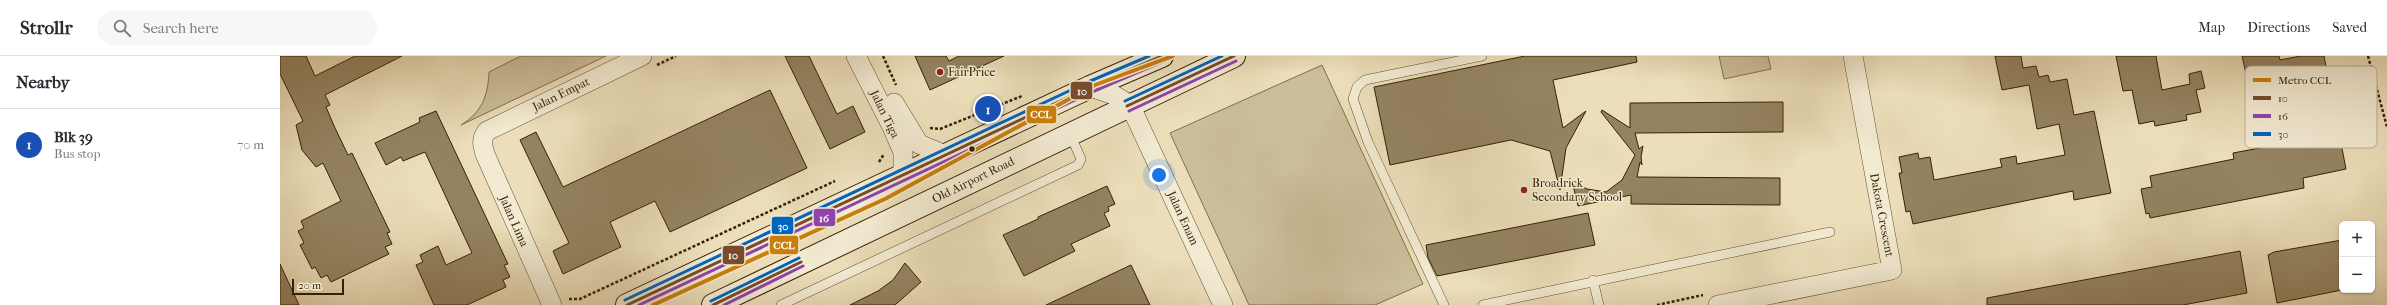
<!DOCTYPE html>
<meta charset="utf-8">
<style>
:root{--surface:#fff;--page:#f7f7f7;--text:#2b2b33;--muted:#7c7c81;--line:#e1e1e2;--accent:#db2777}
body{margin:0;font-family:"IM FELL French Canon",serif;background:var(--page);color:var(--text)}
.controls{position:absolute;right:12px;bottom:12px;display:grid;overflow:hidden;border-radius:6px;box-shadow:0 1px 3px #0004}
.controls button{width:36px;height:36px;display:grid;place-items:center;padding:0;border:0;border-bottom:1px solid var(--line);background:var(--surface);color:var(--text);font:20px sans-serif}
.scale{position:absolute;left:12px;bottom:10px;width:52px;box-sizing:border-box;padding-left:4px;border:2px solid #362102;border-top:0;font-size:11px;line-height:14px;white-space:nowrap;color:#362102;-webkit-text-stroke:3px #f2ead2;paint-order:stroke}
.you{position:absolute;left:879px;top:119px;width:14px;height:14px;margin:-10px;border:3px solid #fff;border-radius:50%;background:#1a73e8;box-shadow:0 0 0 6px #1a73e833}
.badge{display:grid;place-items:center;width:26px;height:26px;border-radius:50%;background:var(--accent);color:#fff;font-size:13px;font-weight:700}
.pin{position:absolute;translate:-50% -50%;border:2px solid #fff;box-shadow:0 1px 4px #0006}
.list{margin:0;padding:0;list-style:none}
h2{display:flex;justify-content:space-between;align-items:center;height:52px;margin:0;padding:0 16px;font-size:17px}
h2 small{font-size:13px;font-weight:400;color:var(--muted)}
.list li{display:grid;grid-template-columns:26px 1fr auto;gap:12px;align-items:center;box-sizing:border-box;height:72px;padding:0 16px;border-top:1px solid var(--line)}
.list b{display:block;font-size:15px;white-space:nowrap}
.list p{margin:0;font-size:13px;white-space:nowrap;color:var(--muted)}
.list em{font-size:13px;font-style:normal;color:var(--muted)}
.icon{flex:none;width:22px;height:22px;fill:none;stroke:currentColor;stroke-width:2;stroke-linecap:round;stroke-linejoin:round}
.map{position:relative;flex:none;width:2107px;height:249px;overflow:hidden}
header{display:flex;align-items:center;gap:24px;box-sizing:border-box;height:56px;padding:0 20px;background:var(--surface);border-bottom:1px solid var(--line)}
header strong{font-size:19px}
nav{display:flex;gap:22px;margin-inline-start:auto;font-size:14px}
.search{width:280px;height:36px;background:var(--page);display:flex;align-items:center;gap:10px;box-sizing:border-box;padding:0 14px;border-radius:22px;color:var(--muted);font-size:15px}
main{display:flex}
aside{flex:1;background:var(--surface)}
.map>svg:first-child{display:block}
</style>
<header>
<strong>Strollr</strong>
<div class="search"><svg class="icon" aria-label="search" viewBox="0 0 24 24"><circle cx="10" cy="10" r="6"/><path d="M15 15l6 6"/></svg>Search here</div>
<nav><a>Map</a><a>Directions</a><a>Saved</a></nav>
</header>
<main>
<aside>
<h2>Nearby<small></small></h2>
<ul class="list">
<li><span class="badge" style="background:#1a4fb4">1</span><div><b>Blk 39</b><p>Bus stop</p></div><em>70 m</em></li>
</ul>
</aside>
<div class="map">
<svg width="2107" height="249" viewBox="0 0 2107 249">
<rect width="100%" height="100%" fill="#ebdeb9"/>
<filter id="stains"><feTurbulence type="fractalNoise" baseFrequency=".005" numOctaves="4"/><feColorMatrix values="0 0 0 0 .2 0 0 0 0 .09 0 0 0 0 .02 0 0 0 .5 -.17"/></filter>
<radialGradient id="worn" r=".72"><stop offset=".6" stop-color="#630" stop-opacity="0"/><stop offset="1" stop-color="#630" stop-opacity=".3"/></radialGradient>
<!-- green -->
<path fill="#ccbe9a" stroke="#81704e" d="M241 0H326L181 69C202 56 208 40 209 16Z
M1439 0H1488L1491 13 1444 23Z
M1042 9 1143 228 1095 249H969L890 77Z"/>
<!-- building -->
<path fill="#948361" stroke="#362102" d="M0 0H26L35 20 75 0H122L45 39 50 49 46 51 55 72 68 99 72 97 110 176 107 177 112 188 105 191 109 198 51 226 47 219 41 222 35 211 32 213 20 189 24 187 18 175 24 172 21 165 61 145 43 107 36 111 22 94 16 69 23 65 0 18Z
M505 0H529L557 58 573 50 585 76 550 93Z
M635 0H666L669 5 679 0H724L650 34Z
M1245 0H1356L1357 6 1273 24 1283 72 1306 55 1286 92 1280 134 1270 95 1231 84 1110 109 1094 31Z
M1715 0H1741L1743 12 1756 10 1759 21 1768 19 1770 26 1787 23 1794 59 1814 55 1831 137 1794 144 1793 135 1633 168 1630 155 1626 156 1619 117H1622L1619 101 1638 97 1639 103 1650 101 1654 124 1722 111 1720 103 1736 100 1737 108 1785 99 1779 68 1757 73 1749 29 1722 34Z
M1836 0H1876L1882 34 1910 28 1909 18 1921 15 1925 32 1916 34 1921 56 1906 59 1907 64 1875 70 1874 65 1859 68 1852 34 1843 35Z
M1962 0H1999L2000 4 2021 0H2044L2066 113 2023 122 2024 132 1870 162 1869 157 1866 158 1861 133 1872 131 1870 120 1954 103 1953 97 2017 85 2007 36 1981 41 1978 29 1969 31Z
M490 34 527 112 390 176 375 145 330 166 341 191 283 218 273 195 289 187 240 84 256 76 283 131Z
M1503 46V76L1355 77 1359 93 1363 90 1361 101 1362 109 1360 106 1357 121 1500 122V149L1351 148V139L1298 150 1292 125 1307 133 1326 136 1342 124 1355 99 1321 56 1322 54 1350 72V47Z
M156 55 228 208 224 209 230 221 223 224 226 231 187 249H154L136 209 143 206 140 199 158 190 166 209 192 197 145 96 123 105 121 101 106 109 95 87 140 66 139 62Z
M827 130 835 148 828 151 829 155 824 157 830 170 791 188 795 195 744 220 723 179 758 163V161Z
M1308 157 1315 189 1157 220 1148 202 1146 189Z
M2062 184V234L1997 247 1988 199 1994 196Z
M1960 195 1967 237 1903 249H1707V242Z
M625 207 641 226 615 249H570L598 235 613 224Z
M0 208 19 249H0Z
M851 209 870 249H766L832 218Z"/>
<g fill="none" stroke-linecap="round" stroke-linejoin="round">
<!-- service casing -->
<g stroke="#635030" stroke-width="10">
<path id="service" d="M1313 224 1319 249
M501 249 798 109 801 103 790 78
M1164 249 1088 86 1073 43 1077 31 1085 24 1202 0
M1203 249 1550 176"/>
</g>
<!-- minor casing -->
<g stroke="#635030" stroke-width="20">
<path id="minor" d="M576 0 612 71 623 96V120
M810 31 834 39 850 49 943 249
M614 47 639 88 665 99
M272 249 205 98C202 88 201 83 207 75L362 0
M1438 249 1612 214 1573 0"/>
</g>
<!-- secondary casing -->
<g stroke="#362102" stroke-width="24">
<path id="secondary" d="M347 249 810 31 882 0
M433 249 954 0"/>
</g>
<!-- path -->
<path stroke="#362102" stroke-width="2.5" stroke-dasharray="3 2" stroke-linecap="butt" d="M603 0 616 29
M2088 0 2107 71
M377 9 396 0
M650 72 660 73 742 40
M599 106 604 98
M289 243H300L555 125
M1377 249 1423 239"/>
<!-- service -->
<use href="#service" stroke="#f2ead2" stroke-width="9"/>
<!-- minor -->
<use href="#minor" stroke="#f2ead2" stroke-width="19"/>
<!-- secondary -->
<use href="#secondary" stroke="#f2ead2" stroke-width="22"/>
<!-- bus-1 casing -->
<g stroke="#f2ead2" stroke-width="6">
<path id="bus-1" d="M847 50 954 0
M347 249 810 31 882 0
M433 249 521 206"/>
</g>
<!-- bus-2 casing -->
<g stroke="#f2ead2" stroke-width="6">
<path id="bus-2" d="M849 55 956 5
M359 249 812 36 884 5
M444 249 523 210"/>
</g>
<!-- bus-3 casing -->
<g stroke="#f2ead2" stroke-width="6">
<path id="bus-3" d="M845 45 942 0
M345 244 808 26 869 0
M431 245 519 202"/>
</g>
<!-- bus-1 -->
<use href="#bus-1" stroke="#7a4b2a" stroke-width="3"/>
<!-- bus-2 -->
<use href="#bus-2" stroke="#8e44ad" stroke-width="3"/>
<!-- bus-3 -->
<use href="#bus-3" stroke="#0065bd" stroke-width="3"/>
<!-- metro-1 casing -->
<g stroke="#f2ead2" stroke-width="7">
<path id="metro-1" d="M373 249 605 143 815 29 893 0"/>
</g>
<!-- metro-1 -->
<use href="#metro-1" stroke="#c97f0a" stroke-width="4"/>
</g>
<!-- markers -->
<g fill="#8f2418" stroke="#f2ead2" stroke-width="1.5">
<circle cx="660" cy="16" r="4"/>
<circle cx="1244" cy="134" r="4"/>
</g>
<circle fill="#362102" stroke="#f2ead2" stroke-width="1.5" cx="692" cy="93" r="3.5"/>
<g text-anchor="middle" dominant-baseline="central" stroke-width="3" stroke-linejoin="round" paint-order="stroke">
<!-- poi labels -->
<g font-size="12" fill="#362102" stroke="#f2ead2" text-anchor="start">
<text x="668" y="16">FairPrice</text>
<text x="1252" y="127">Broadrick<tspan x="1252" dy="14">Secondary School</tspan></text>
</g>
<!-- street labels -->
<g font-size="12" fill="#362102" stroke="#f2ead2">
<text transform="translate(281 38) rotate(-26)">Jalan Empat</text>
<text transform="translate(605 58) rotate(64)">Jalan Tiga</text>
<text transform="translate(693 124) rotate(-26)">Old Airport Road</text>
<text transform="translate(1602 159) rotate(79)">Dakota Crescent</text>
<text transform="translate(903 162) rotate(65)">Jalan Enam</text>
<text transform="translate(234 165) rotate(66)">Jalan Lima</text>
</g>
</g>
<!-- legend -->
<rect x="1965" y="10" width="132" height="82" rx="6" fill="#f2ead2" stroke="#baae94" stroke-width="1"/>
<rect x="1973" y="22" width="18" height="4" fill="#c97f0a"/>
<rect x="1973" y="40" width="18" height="4" fill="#7a4b2a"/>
<rect x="1973" y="58" width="18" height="4" fill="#8e44ad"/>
<rect x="1973" y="76" width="18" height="4" fill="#0065bd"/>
<g font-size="11" fill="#362102">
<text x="1998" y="28">Metro CCL</text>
<text x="1998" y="46">10</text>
<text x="1998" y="64">16</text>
<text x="1998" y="82">30</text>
</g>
<g stroke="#f2ead2" stroke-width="1.5">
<rect x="790" y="25" width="23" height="19" rx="4" fill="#7a4b2a"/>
<rect x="746" y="49" width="31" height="19" rx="4" fill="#c97f0a"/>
<rect x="533" y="152" width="23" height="19" rx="4" fill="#8e44ad"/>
<rect x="491" y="160" width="23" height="19" rx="4" fill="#0065bd"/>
<rect x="489" y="179" width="30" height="20" rx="4" fill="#c97f0a"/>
<rect x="442" y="189" width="23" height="20" rx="4" fill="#7a4b2a"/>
</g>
<g font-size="11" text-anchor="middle" font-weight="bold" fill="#fff">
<text x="802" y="39">10</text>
<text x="761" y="62">CCL</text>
<text x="544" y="166">16</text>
<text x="503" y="174">30</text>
<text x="504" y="193">CCL</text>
<text x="453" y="203">10</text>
</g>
<rect width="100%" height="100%" filter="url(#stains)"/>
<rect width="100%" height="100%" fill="url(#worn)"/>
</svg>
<div class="controls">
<button>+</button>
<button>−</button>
</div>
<div class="scale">20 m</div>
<div class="you"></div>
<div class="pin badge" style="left:708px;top:53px;background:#1a4fb4">1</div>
</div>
</main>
